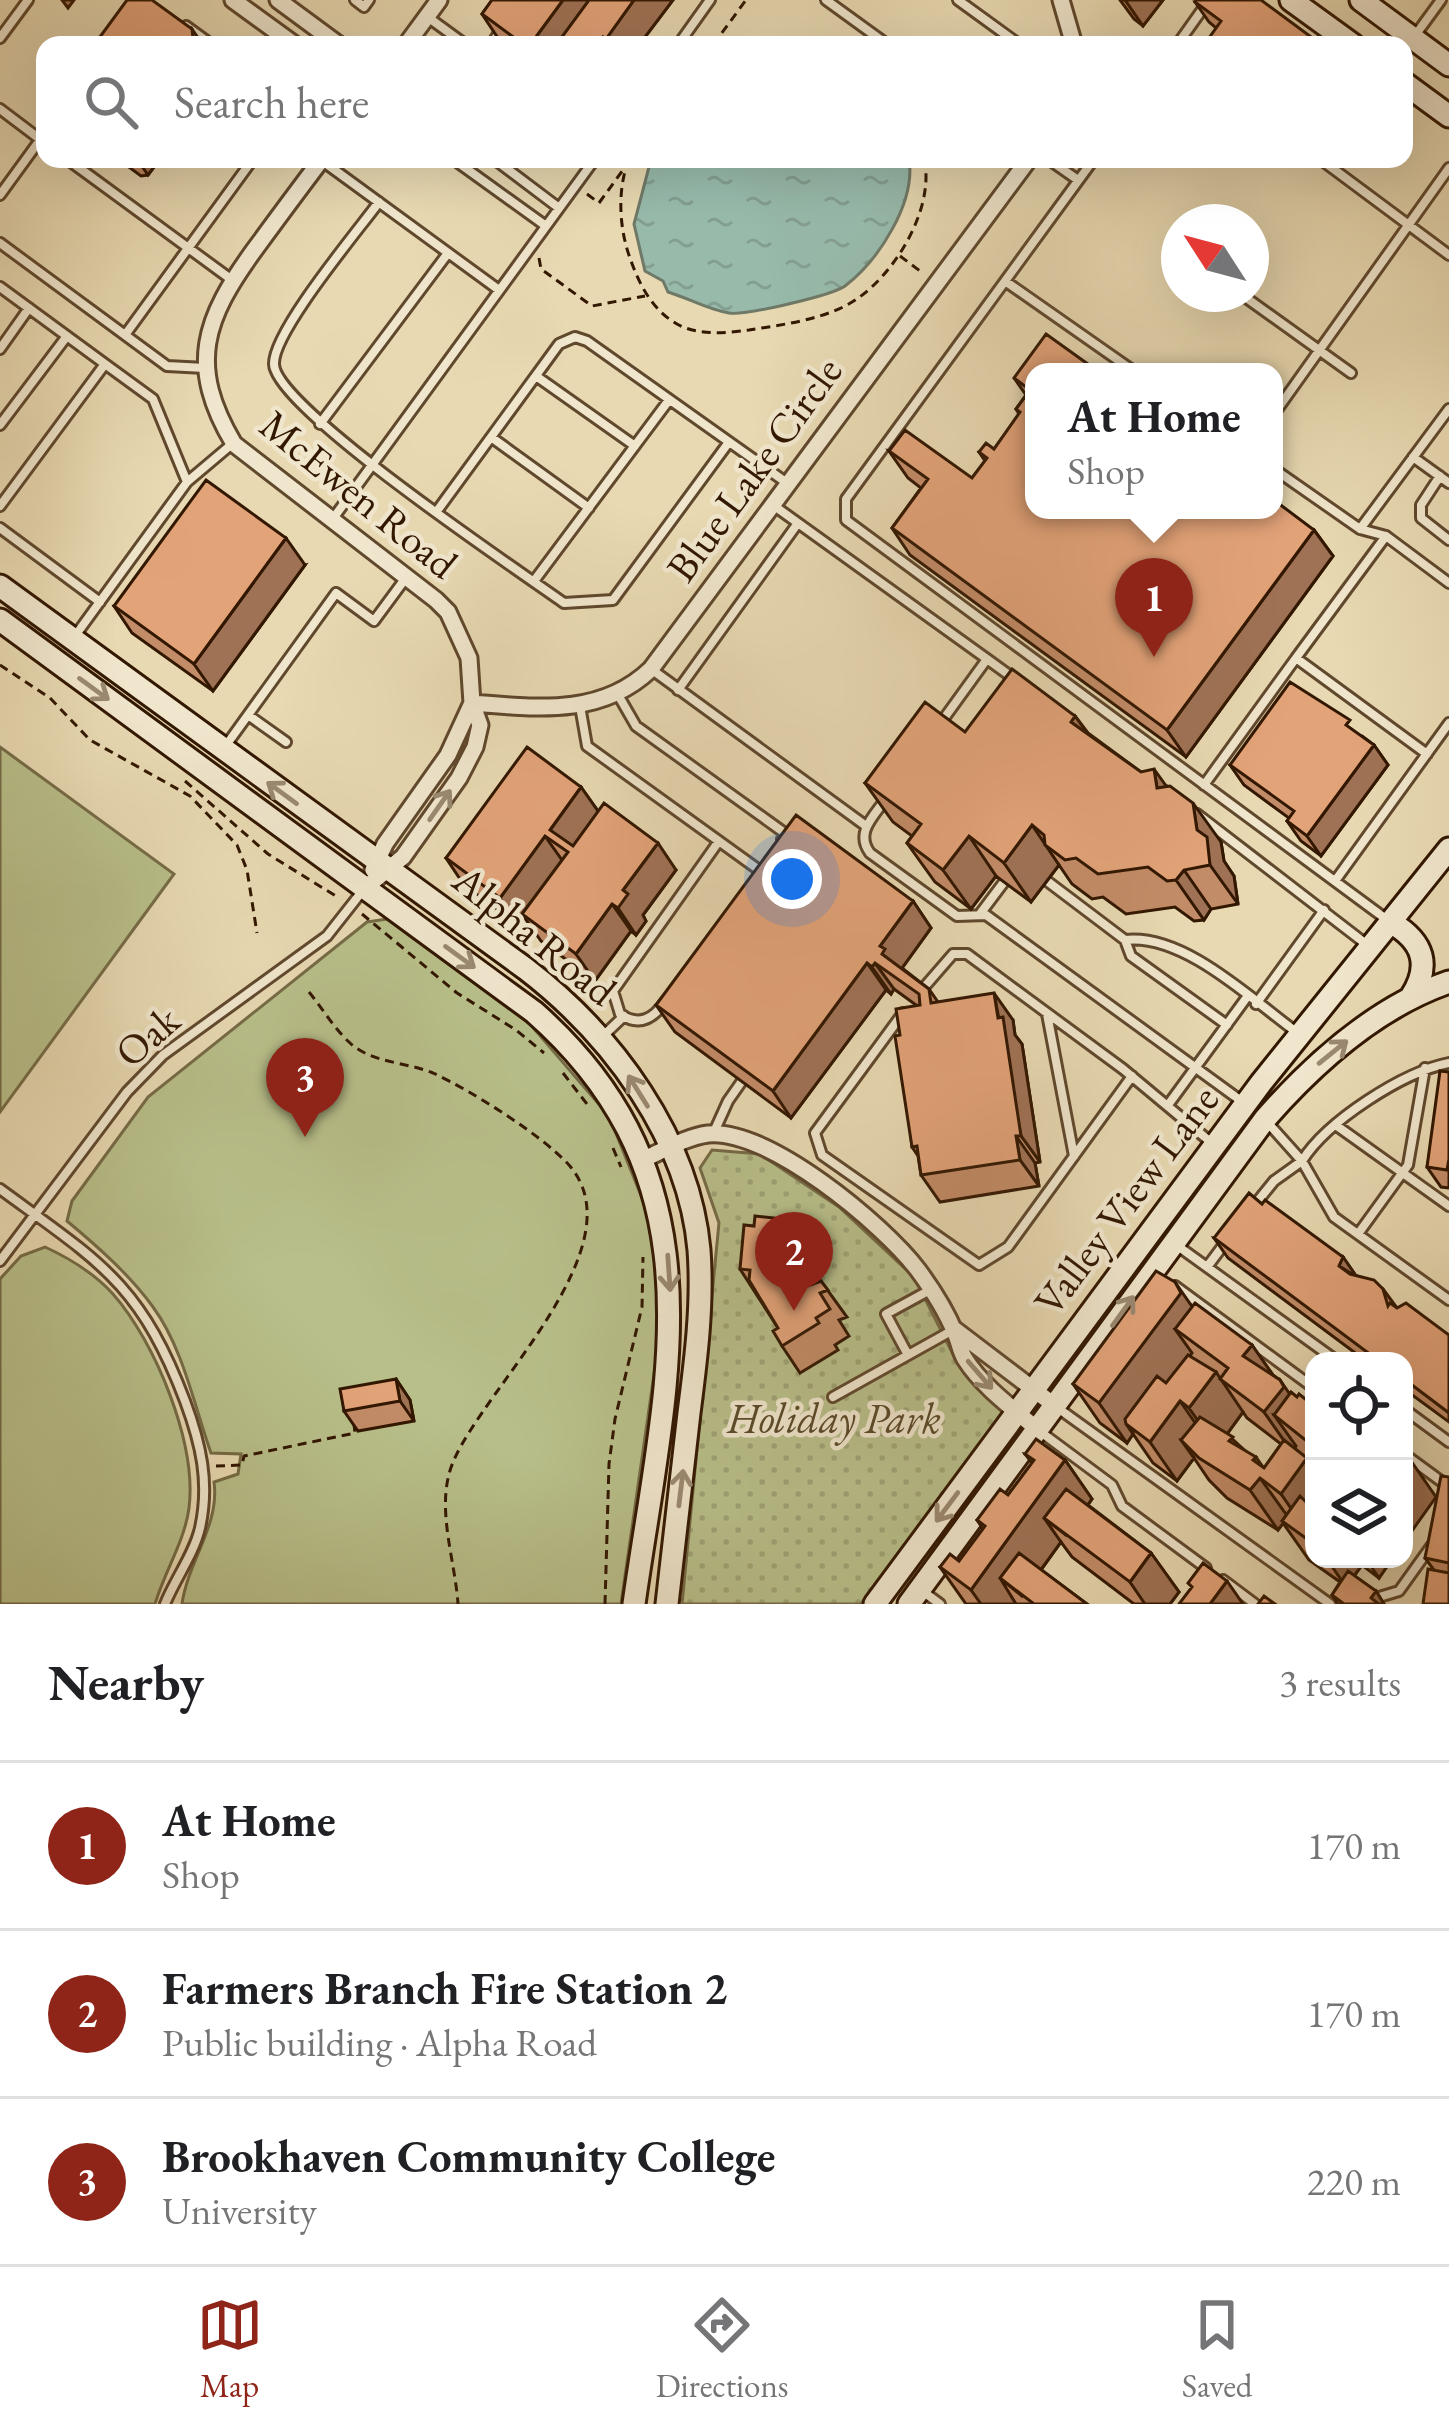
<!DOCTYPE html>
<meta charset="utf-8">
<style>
:root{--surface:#fff;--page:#f6f6f6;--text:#202124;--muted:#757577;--line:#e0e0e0;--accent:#8f2418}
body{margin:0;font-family:"EB Garamond",serif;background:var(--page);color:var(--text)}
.controls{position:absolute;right:36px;bottom:36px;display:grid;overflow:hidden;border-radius:24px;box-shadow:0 12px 48px #0002}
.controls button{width:108px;height:108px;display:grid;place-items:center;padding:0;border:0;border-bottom:3px solid var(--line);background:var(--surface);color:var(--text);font:60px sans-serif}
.compass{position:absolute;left:1161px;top:204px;width:108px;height:108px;border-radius:50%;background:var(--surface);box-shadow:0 12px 48px #0002;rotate:306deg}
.you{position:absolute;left:792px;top:879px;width:42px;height:42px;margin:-30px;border:9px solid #fff;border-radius:50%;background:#1a73e8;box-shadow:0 0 0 18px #1a73e833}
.badge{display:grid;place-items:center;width:78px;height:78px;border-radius:50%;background:var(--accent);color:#fff;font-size:39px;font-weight:700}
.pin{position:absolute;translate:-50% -99px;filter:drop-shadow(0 3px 6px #0008)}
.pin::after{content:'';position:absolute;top:63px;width:42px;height:36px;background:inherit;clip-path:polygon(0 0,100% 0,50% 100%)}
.popup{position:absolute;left:1025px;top:363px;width:258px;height:156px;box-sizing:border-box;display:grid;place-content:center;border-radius:24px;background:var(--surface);filter:drop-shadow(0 3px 9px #0005);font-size:39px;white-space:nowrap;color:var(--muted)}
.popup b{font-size:45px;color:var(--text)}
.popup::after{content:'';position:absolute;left:50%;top:100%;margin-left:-24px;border:24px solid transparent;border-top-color:var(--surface)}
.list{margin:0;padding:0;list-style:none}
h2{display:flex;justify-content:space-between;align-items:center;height:156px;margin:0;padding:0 48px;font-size:51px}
h2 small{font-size:39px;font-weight:400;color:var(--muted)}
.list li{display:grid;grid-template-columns:78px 1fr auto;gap:36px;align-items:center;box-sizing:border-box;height:168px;padding:0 48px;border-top:3px solid var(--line)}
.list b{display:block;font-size:45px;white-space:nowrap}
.list p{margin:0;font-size:39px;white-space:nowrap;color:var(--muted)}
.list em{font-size:39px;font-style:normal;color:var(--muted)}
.icon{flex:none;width:66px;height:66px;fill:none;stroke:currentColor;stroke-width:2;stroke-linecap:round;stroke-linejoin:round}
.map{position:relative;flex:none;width:1449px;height:1604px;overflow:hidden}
.search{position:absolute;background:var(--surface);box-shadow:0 12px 48px #0002;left:36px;right:36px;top:36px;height:132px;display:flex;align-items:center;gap:30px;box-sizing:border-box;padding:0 42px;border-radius:24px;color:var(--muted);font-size:45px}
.sheet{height:660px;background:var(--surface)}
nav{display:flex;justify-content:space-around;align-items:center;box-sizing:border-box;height:168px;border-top:3px solid var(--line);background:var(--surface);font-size:33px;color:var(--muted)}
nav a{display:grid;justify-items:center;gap:6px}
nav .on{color:var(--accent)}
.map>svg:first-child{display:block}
</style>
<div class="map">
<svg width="1449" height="1604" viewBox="0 0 1449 1604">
<defs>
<pattern id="park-dots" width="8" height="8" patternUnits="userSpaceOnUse" patternTransform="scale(3)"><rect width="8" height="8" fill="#b8bf8a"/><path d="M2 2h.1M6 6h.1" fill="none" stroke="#9fa375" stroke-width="1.8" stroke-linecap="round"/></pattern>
<pattern id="water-ripples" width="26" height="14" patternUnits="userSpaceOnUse" patternTransform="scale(3)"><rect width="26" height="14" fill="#97baab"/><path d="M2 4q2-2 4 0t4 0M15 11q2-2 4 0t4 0" fill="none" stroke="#839f91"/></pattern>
</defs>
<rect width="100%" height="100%" fill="#e8d9b2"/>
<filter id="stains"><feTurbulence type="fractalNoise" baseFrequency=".00167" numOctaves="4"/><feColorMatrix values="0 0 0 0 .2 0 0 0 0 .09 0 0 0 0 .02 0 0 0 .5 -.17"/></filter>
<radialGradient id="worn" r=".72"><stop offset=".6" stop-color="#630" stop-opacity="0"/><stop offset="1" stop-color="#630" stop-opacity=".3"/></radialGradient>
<!-- grass -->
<path fill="#b8bf8a" stroke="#756b46" stroke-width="3" d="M0 747 174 874 0 1112Z
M387 919 530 1024 609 1116 646 1208 663 1312 621 1604H182C188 1561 220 1525 214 1482L238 1474 241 1454 211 1453C194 1405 183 1348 153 1307 130 1275 97 1246 67 1221L72 1201 148 1097 367 922Z
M45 1247C71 1259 94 1273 113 1294 156 1343 197 1444 189 1508 185 1540 164 1573 155 1604H0V1279L21 1256Z"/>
<!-- park -->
<path fill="url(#park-dots)" stroke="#756b46" stroke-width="3" d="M712 1150 760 1154 839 1207 914 1277 958 1364 1004 1412 861 1604H682L719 1223 700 1168Z"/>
<!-- water -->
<path fill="url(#water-ripples)" stroke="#6f7967" stroke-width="3" d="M645 159H909C916 202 879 260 845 286 833 295 745 316 729 313 709 310 688 298 668 292L663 281 645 271 634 224 649 167Z"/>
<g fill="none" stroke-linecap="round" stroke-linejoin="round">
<!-- lane casing -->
<g stroke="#60482d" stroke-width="14">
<path id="lane" d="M355 0 364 7 369 0
M826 0 888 45
M958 0 1020 45
M429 18 466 45
M186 26 212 45
M1414 37 1441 0
M0 38 28 0
M491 45 501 30
M678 45 710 0
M1177 45 1209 0
M0 109 45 143
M67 159 232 280
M453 159 546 226
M494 159 559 208
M1048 159 1078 180
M1094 159 846 499V520L1386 919
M1320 159 1449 255
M321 160 499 290
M0 195 45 133
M379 202C356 233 273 332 274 364 275 408 518 570 564 603L613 600 729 442
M0 243 167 366 205 368
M1005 281 1135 372
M0 287 105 364 0 506
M1245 297 1351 373
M125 335 253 159
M0 349 29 308
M105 364 153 399 187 482
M536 376 635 446
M1274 414 1449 168
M320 424 448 253
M0 425 67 336
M491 437 589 508
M1413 457 1449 483
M1274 469 1360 529 1386 536 1449 583
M1440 476 1421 505V518L1449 540
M773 505 987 659 940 724
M437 511 559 344 575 337 587 341 787 483
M332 520 595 159
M0 528 100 602
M1360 529 1449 409
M534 581 669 400
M75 636 187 482 232 444
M1296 658 1386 536
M987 659 1016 680
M651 669 866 826
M678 690 798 523
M617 693 636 726 786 834 782 839
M580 706 587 746 759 870
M248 715 286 742
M227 744 336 593 374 621 405 579
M1204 785 1296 658 1427 754
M885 800C873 817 855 833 870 853L957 916 986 915 1244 1103
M1197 814 1366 944
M1047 881 1125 940C1184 933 1252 1000 1299 1034
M1335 881 1449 723
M980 914 1004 882
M1125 940 1131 956 1227 1025
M920 992 953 954H967L1123 1069 1213 1144
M665 1002C653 1019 639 1027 620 1014L613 991 719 841
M1256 1004 1324 910
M903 1013 815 1133 822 1155 979 1265 1008 1247 1132 1076
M1047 1014 1074 1156
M603 1036 624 1016
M1168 1105 1247 997
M1267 1122 1302 1161C1327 1121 1403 1072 1449 1063
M1337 1126 1449 1206
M714 1132 728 1101 742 1081
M0 1189C98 1261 140 1282 185 1401 201 1444 210 1483 200 1528 194 1554 175 1579 165 1604
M1253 1207 1274 1181 1302 1161 1334 1217 1449 1300
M1358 1234 1408 1165 1425 1068
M1175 1244 1337 1361
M0 1261 127 1092 163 1055 327 936 364 889
M1207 1267 1225 1243
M1175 1286 1314 1388
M908 1355 886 1314 930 1290
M833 1397 953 1330
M1055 1406 1330 1604
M1404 1409 1449 1442
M1038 1430 1112 1485 1122 1506 1206 1568
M1404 1454 1449 1487
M1223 1580 1255 1604
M921 1590 940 1604
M1356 1604 1399 1591 1432 1545"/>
</g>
<!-- street casing -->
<g stroke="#60482d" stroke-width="21">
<path id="street" d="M233 0 295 45
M278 0 339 45
M1061 0 1074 45
M406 45 439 0
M322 159C299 189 277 219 255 249 204 319 187 365 234 444L436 600 448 612 469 658 472 703 480 725 475 747 459 778 403 857 365 888
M472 703C536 708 601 717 651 669L1029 159
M373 870 385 844 448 755 472 703
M640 1161C661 1152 685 1137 708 1134 768 1128 883 1224 918 1270 932 1289 946 1311 955 1333 959 1341 960 1351 965 1359 982 1386 1012 1408 1037 1429
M954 1329 1054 1405"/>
</g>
<!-- secondary casing -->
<g stroke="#321701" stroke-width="27">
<path id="secondary" d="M1291 0 1353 45
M1361 0 1449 65
M1404 83 1449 116
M0 586 526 969C612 1035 689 1138 699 1250 703 1304 696 1359 689 1413 682 1477 674 1540 667 1604
M0 620 534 1012C727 1182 665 1383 634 1604
M1392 923C1424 942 1431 966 1411 997
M875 1604 1261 1083 1449 849
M909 1604 1265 1119C1315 1062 1376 1007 1449 982"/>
</g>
<!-- path -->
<path stroke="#321701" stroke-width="3" stroke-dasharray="9 6" stroke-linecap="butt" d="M713 45 746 0
M629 159C617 189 619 228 630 258 639 284 652 310 677 324 698 336 726 333 749 330 781 325 819 320 847 305 892 281 936 209 924 159
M587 194 599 203 623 170
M900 256 920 271
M539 258 541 269 592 306 645 296
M0 665 50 698 90 740 190 796 237 845 247 870 257 933
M185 781 268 854 339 898
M362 914 457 993 516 1030 544 1053
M309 992C322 1008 334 1028 349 1042 370 1063 407 1062 433 1073 470 1090 542 1135 569 1165 639 1245 486 1386 454 1460 434 1504 455 1558 458 1604
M563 1073 587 1104
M613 1148 621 1167
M216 1466 242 1465 244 1456 355 1433 354 1424
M605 1604 609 1464 615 1419 642 1307 643 1257"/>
<!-- lane -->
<use href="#lane" stroke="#f0e6cd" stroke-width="8"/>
<!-- street -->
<use href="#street" stroke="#f0e6cd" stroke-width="15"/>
<!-- secondary -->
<use href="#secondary" stroke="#f0e6cd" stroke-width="21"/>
</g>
<!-- wall -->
<path fill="#c38c68" stroke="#321701" stroke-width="3" fill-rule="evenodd" d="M492 0H673L639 45H507L500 41 482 14Z
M1120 0H1163L1143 26 1134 19Z
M1261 0 1216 28 1209 22 1195 2Z
M118 159H160L148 175 141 176Z
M1014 378 1314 530 1333 556 1186 757 910 555 892 528 921 488 908 478 889 451 972 478 985 461 979 452 994 449 1019 414 1016 409 1026 395Z
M305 565 213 691 132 633 114 606Z
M1075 716 1088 733 1141 772 1167 786 1221 842 1224 861 1234 876 1238 904 1211 909 1204 920 1194 921 1175 907 1126 914 1103 897 1092 899 1072 884 1059 865 1031 902 996 876 971 909 935 882 907 843 912 836 893 822 865 783 965 732Z
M1362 736 1374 745 1388 765 1321 856 1301 841 1287 821 1289 818 1244 785 1230 765Z
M581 787 598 811 676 870 643 915 646 921 636 935 631 931 595 981 541 941 524 917 519 925 464 885 446 858Z
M913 901 931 928 902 968 929 989 938 1002 1013 1020 1015 1035 1022 1044 1040 1162 1035 1163 1039 1186 940 1202 921 1175 918 1156 912 1147 900 1035 916 1005 894 989 891 994 886 990 791 1118 675 1032 656 1005Z
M1449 1072V1188L1441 1187 1427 1167Z
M793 1220 820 1256 818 1282 821 1281 847 1317 839 1320 849 1336 835 1345 838 1350 800 1373 782 1346 778 1328 740 1269 754 1226Z
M1214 1238 1343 1257 1355 1275 1383 1289 1397 1308 1449 1335V1422L1404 1389V1361H1366L1228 1258Z
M1192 1307 1252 1345 1273 1375 1280 1380 1289 1394 1314 1406V1464L1308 1459 1314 1468V1559H1392L1379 1578 1362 1565 1354 1576 1376 1591 1384 1604H1338L1332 1595 1340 1582 1309 1560 1283 1523 1278 1530 1227 1498 1209 1480 1194 1458 1177 1481 1153 1463 1133 1434 1127 1443 1100 1423 1073 1384ZM1243 1412 1247 1418 1281 1444 1264 1468 1227 1434Z
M396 1379 410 1400 414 1421 358 1431 344 1411Z
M1025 1454 1065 1460 1092 1499 1088 1505 1151 1553 1179 1592 1170 1604H1134L1072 1557 1061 1542 1041 1570 1087 1604H966L940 1567 959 1561 983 1529 977 1520 1008 1495 1032 1463Z
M1449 1477V1604L1434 1570 1425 1558Z"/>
<!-- shaded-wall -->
<path fill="#9f7255" stroke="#321701" stroke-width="3" d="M62 0H74L68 8Z
M563 0H601L568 45H530Z
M634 0H673L639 45H610L606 39Z
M1125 0H1163L1143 26Z
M192 29 203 45H187Z
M137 159H160L148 175Z
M1314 530 1333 556 1186 757 1167 730Z
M286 538 305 565 213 691 194 664Z
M1075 716 1103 755 1071 722Z
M1374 745 1388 765 1321 856 1307 836Z
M1154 769 1182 808 1157 788Z
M581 787 600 814 570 855 550 830Z
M1193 803 1221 842 1224 861 1234 876 1238 904 1210 865 1197 830Z
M1032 825 1059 865 1031 902 1004 863Z
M545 836 564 863 519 925 500 898Z
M969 836 996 876 971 909 943 870Z
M658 843 676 870 643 915 646 921 636 935 618 908 623 890Z
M1184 870 1211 909 1204 920 1176 880Z
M913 901 931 928 900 971 882 954 880 946Z
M612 904 631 931 595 981 576 954Z
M867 963 886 990 791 1118 773 1091Z
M875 963 894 989 891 994 872 967Z
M994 993 1013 1020 1015 1035 1022 1044 1040 1162 1021 1136Z
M1016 1136 1035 1163 1039 1186 1020 1160Z
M793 1220 820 1256 816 1303 798 1277Z
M1343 1257 1357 1277 1339 1266Z
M1175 1282 1202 1321 1175 1329 1192 1353 1135 1431 1126 1424 1133 1434 1127 1443 1099 1403Z
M1252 1345 1279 1384 1243 1356Z
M1216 1372 1243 1412 1217 1448 1189 1408Z
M396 1379 410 1400 414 1421 400 1401Z
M1280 1380 1307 1419 1274 1415 1296 1446 1292 1452 1264 1412Z
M1180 1401 1207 1440H1181L1194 1458 1177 1481 1150 1442Z
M1256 1457 1281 1493 1307 1458 1314 1468V1525L1308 1533 1281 1494 1253 1460Z
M1409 1458 1436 1497 1404 1542V1464Z
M1065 1460 1092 1499 1066 1535 1044 1518 1061 1542 1022 1596 1000 1578 1016 1604H981L971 1590Z
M1260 1478 1288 1517 1278 1530 1250 1490Z
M1151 1553 1179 1592 1170 1604H1145L1130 1582Z
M1327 1559H1358L1362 1565 1346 1587Z
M1366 1559H1392L1379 1578Z
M1227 1581 1243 1604H1210Z
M1376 1591 1384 1604H1375L1371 1598Z"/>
<!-- building -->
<path fill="#e3a379" stroke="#321701" stroke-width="3" d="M127 0H152L192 29 193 38 187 45H94Z
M492 0H563L530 45H524L482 14Z
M589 0H634L606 39 603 37 599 45H556Z
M1196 0H1261L1322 45H1204L1221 21 1195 2Z
M1046 334 1099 372H1034V510H1274V500L1314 530 1167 730 892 528 928 479 889 451 905 430 972 478 987 458 979 452 986 443 994 449 1020 412 1016 409 1030 390 1014 378Z
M206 480 286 538 194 664 114 606Z
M1012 669 1075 716 1071 722 1141 772 1154 769 1157 788 1170 786 1193 803 1197 830 1207 837 1210 865 1184 870 1176 880 1167 881 1148 867 1098 874 1076 858 1065 860 1045 845 1044 835 1032 825 1004 863 969 836 943 870 907 843 921 824 865 783 925 702 965 732Z
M1290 682 1350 720 1346 725 1374 745 1307 836 1287 821 1294 811 1230 765Z
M527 747 581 787 550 830 573 846 604 803 658 843 623 890 628 894 618 908 612 904 576 954 522 914 568 852 545 836 500 898 446 858Z
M796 815 913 901 880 946 885 949 882 954 929 989 931 1003 994 993 998 1018 1003 1017 1021 1136H1016L1020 1160 921 1175 917 1146 912 1147 895 1036 900 1035 896 1009 920 1005 919 994 875 963 872 967 867 963 773 1091 656 1005Z
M1440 1071 1449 1072V1159L1447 1170 1427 1167Z
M1249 1193 1262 1204 1265 1200 1343 1257 1339 1266 1350 1274 1374 1280 1383 1289 1388 1306 1390 1303 1397 1308 1406 1303 1449 1335V1413L1404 1379V1361H1379L1214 1238Z
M755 1216 793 1220V1228L802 1229 798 1277 805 1287 821 1281 828 1290 820 1293 830 1309 816 1318 819 1323 782 1346 773 1331 778 1328 749 1280 750 1270 740 1269 744 1225 754 1226Z
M1156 1271 1175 1282 1181 1293 1099 1403 1073 1384Z
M1195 1303 1252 1345 1243 1356 1280 1380 1284 1387 1264 1412 1220 1379 1228 1368 1175 1329Z
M1188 1355 1216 1372 1189 1408 1180 1401 1150 1442 1126 1424 1125 1419 1157 1376 1166 1383Z
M396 1379 400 1401 344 1411 340 1389Z
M1291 1392 1297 1397 1299 1394 1314 1406V1447L1274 1415Z
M1200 1417 1233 1437 1229 1441 1256 1457 1253 1460 1264 1468 1284 1440 1307 1458 1281 1494 1260 1478 1250 1490 1199 1458 1181 1440Z
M1036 1439 1065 1460 971 1590 940 1567 950 1554 959 1561 985 1526 977 1520 1000 1489 1008 1495 1034 1460 1025 1454Z
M1441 1476 1449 1477V1563L1425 1558Z
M1066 1489 1151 1553 1130 1582 1044 1518Z
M1300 1496 1312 1508 1314 1505V1544L1282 1521Z
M1019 1553 1087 1604H1034L1000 1578Z
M1203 1563 1227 1581 1210 1604H1179L1192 1587 1188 1583Z
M1428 1569 1449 1573V1604H1423Z
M1348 1571 1376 1591 1371 1598 1379 1604H1344L1332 1595Z
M1264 1596 1275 1604H1258Z"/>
<!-- one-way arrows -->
<defs><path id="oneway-shaft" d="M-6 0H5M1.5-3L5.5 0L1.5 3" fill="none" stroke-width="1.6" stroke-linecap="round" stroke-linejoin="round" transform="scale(3)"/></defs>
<g stroke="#9a8971">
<use href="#oneway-shaft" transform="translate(94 689) rotate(36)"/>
<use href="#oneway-shaft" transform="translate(282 793) rotate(-144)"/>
<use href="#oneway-shaft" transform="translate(440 805) rotate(-55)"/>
<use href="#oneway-shaft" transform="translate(460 957) rotate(36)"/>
<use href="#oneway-shaft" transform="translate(1333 1052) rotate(-39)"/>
<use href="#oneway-shaft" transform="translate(638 1091) rotate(-122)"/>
<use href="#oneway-shaft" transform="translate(669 1273) rotate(86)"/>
<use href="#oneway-shaft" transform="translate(1123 1311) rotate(-54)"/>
<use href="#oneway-shaft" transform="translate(980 1375) rotate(49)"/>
<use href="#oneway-shaft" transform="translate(681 1488) rotate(-83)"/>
<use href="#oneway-shaft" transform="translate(947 1507) rotate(127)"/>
</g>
<g text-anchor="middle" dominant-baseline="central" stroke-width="9" stroke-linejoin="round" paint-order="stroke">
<!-- street labels -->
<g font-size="42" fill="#321701" stroke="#f0e6cd">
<text transform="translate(754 469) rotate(-54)">Blue Lake Circle</text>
<text transform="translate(359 494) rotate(39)">McEwen Road</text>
<text transform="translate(535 935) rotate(39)">Alpha Road</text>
<text transform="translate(147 1036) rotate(-41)">Oak</text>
<text transform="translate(1126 1200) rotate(-53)">Valley View Lane</text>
</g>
<!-- park labels -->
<g font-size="42" font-style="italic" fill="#5a492a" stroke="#f0e6cd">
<text x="834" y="1418">Holiday Park</text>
</g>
</g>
<rect width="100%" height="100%" filter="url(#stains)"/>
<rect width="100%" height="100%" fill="url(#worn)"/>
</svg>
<div class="controls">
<button><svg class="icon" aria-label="locate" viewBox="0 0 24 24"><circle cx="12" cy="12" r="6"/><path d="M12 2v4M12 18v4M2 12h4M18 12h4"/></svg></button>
<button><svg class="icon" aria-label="layers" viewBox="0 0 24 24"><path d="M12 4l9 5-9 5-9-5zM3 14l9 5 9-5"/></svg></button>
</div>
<svg class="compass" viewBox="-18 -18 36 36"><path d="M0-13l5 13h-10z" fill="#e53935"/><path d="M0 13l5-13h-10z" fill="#757577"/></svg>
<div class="you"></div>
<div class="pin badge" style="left:1154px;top:657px">1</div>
<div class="popup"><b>At Home</b>Shop</div>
<div class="pin badge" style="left:794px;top:1311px">2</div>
<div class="pin badge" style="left:305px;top:1137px">3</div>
<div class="search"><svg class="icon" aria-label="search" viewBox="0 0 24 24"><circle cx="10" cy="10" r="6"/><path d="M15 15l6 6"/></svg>Search here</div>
</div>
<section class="sheet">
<h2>Nearby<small>3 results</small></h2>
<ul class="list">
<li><span class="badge">1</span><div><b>At Home</b><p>Shop</p></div><em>170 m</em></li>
<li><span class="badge">2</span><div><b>Farmers Branch Fire Station 2</b><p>Public building · Alpha Road</p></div><em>170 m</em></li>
<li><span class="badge">3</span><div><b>Brookhaven Community College</b><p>University</p></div><em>220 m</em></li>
</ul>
</section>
<nav>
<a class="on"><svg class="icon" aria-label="map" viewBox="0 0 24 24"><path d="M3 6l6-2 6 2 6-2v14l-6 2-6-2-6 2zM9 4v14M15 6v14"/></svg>Map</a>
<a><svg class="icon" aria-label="directions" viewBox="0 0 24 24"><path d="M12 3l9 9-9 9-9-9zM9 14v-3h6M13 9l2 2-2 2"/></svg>Directions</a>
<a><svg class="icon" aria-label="saved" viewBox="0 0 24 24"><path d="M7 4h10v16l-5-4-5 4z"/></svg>Saved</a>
</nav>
